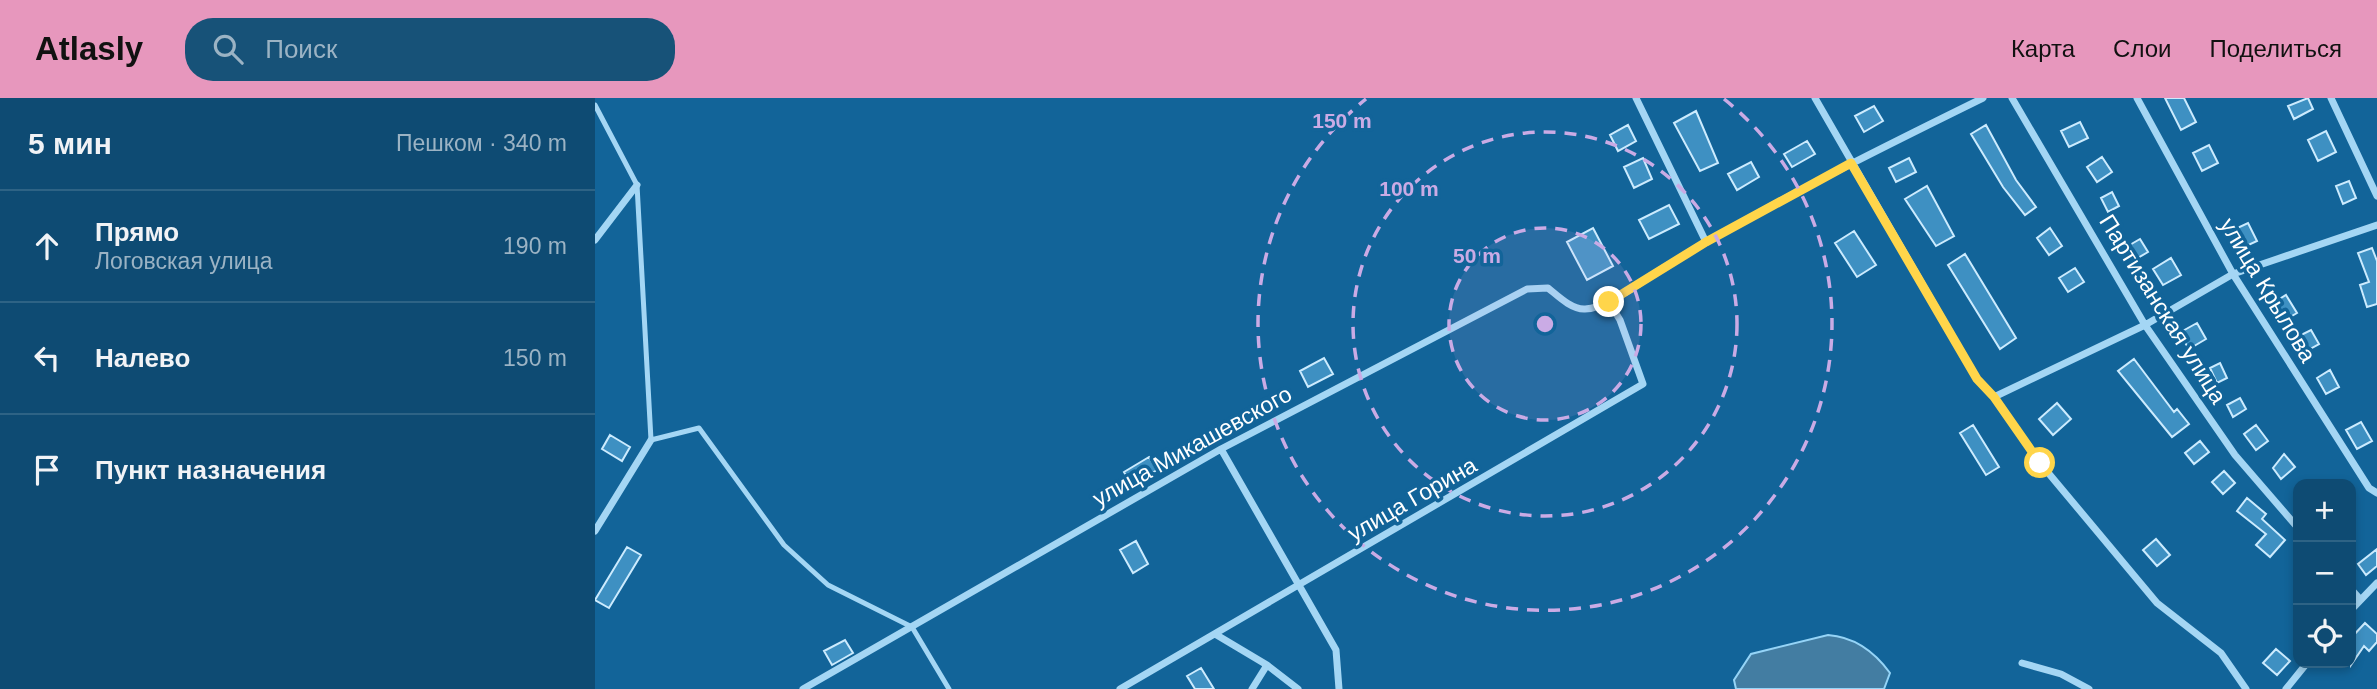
<!DOCTYPE html>
<html lang="ru">
<meta charset="utf-8">
<style>
:root{--surface:#0e4b73;--page:#175278;--text:#f1f3f6;--muted:#9bb3c4;--line:#2e6385;--accent:#e797bd}
body{margin:0;font-family:Arial,sans-serif;background:var(--page);color:var(--text)}
.controls{position:absolute;right:21px;bottom:21px;display:grid;overflow:hidden;border-radius:14px;box-shadow:0 4px 10px #0003}
.controls button{width:63px;height:63px;display:grid;place-items:center;padding:0;border:0;border-bottom:2px solid var(--line);background:var(--surface);color:var(--text);font:35px sans-serif}
.stop{position:absolute;width:21px;height:21px;margin:-16px;border:5px solid #ffd54a;border-radius:50%;background:#fff}
.stop.end{background:#ffd54a;border-color:#fff;box-shadow:0 2px 7px #0008}
.list{margin:0;padding:0;list-style:none}
h2{display:flex;justify-content:space-between;align-items:center;height:91px;margin:0;padding:0 28px;font-size:30px}
h2 small{font-size:23px;font-weight:400;color:var(--muted)}
.list li{display:grid;grid-template-columns:46px 1fr auto;gap:21px;align-items:center;box-sizing:border-box;height:112px;padding:0 28px;border-top:2px solid var(--line)}
.list b{display:block;font-size:26px;white-space:nowrap}
.list p{margin:0;font-size:23px;white-space:nowrap;color:var(--muted)}
.list em{font-size:23px;font-style:normal;color:var(--muted)}
.icon{flex:none;width:38px;height:38px;fill:none;stroke:currentColor;stroke-width:2;stroke-linecap:round;stroke-linejoin:round}
.map{position:relative;flex:none;width:1782px;height:591px;overflow:hidden}
header{display:flex;align-items:center;gap:42px;box-sizing:border-box;height:98px;padding:0 35px;background:var(--accent);color:#111}
header strong{font-size:33px}
nav{display:flex;gap:38px;margin-inline-start:auto;font-size:24px}
.search{width:490px;height:63px;background:var(--page);display:flex;align-items:center;gap:18px;box-sizing:border-box;padding:0 24px;border-radius:28px;color:var(--muted);font-size:26px}
main{display:flex}
aside{flex:1;background:var(--surface)}
.map>svg:first-child{display:block}
</style>
<header>
<strong>Atlasly</strong>
<div class="search"><svg class="icon" aria-label="search" viewBox="0 0 24 24"><circle cx="10" cy="10" r="6"/><path d="M15 15l6 6"/></svg>Поиск</div>
<nav><a>Карта</a><a>Слои</a><a>Поделиться</a></nav>
</header>
<main>
<aside>
<h2>5 мин<small>Пешком · 340 m</small></h2>
<ul class="list">
<li><svg class="icon" aria-label="ahead" viewBox="0 0 24 24"><path d="M12 20V5M6 11l6-6 6 6"/></svg><div><b>Прямо</b><p>Логовская улица</p></div><em>190 m</em></li>
<li><svg class="icon" aria-label="left" viewBox="0 0 24 24"><path d="M17 20v-9H6M10 6l-5 5 5 5"/></svg><div><b>Налево</b></div><em>150 m</em></li>
<li><svg class="icon" aria-label="arrive" viewBox="0 0 24 24"><path d="M6 21V4h12l-3 4 3 4H6"/></svg><div><b>Пункт назначения</b></div></li>
</ul>
</aside>
<div class="map">
<svg width="1782" height="591" viewBox="0 0 1782 591">
<rect width="100%" height="100%" fill="#126499"/>
<!-- water -->
<path fill="#437da2" stroke="#95d4f7" stroke-width="2" d="M1233 537C1260 539 1279 553 1295 575L1289 591H1141L1139 582 1156 556Z"/>
<!-- building -->
<path fill="#3e90c2" stroke="#ccebfe" stroke-width="2" d="M1570 0H1589L1601 24 1586 32Z
M1713 0 1718 11 1699 21 1693 8Z
M1279 8 1288 23 1269 34 1260 18Z
M1101 13 1123 65 1105 73 1079 25Z
M1485 24 1493 40 1474 49 1466 33Z
M1033 27 1041 43 1023 53 1015 37Z
M1391 27 1421 82 1441 109 1430 117 1408 89 1376 36Z
M1731 33 1741 54 1723 63 1713 42Z
M1212 43 1220 56 1197 69 1189 56Z
M1614 47 1623 65 1607 73 1598 55Z
M1507 59 1517 74 1502 84 1492 69Z
M1048 60 1057 81 1039 90 1029 69Z
M1314 60 1321 74 1301 84 1294 70Z
M1156 64 1164 79 1142 92 1133 76Z
M1754 83 1761 100 1748 106 1741 88Z
M1332 88 1359 138 1341 148 1310 101Z
M1517 94 1524 108 1513 114 1506 100Z
M1074 107 1084 126 1054 141 1044 122Z
M1653 125 1662 143 1647 150 1638 132Z
M998 130 1018 168 992 182 972 144Z
M1455 130 1467 148 1454 157 1442 140Z
M1259 133 1281 167 1262 179 1240 145Z
M1545 141 1553 154 1541 161 1533 148Z
M1777 150 1782 163V206L1772 209 1765 187 1774 184 1763 155Z
M1370 156 1421 240 1405 251 1353 167Z
M1576 160 1586 177 1568 187 1558 171Z
M1480 170 1489 184 1473 194 1464 180Z
M1691 197 1702 215 1688 223 1678 205Z
M1602 225 1611 241 1594 251 1584 235Z
M1716 232 1724 246 1706 256 1698 241Z
M729 260 738 276 713 289 705 273Z
M1539 261 1579 314 1582 311 1594 326 1577 339 1523 273Z
M1625 265 1632 280 1622 285 1615 270Z
M1735 272 1744 289 1731 296 1722 280Z
M1645 300 1651 311 1638 319 1632 307Z
M1462 305 1476 321 1458 337 1444 321Z
M1766 324 1777 343 1762 351 1751 332Z
M1378 327 1404 369 1391 377 1365 335Z
M1661 327 1673 343 1661 352 1649 336Z
M15 337 35 349 27 363 7 351Z
M1605 343 1614 354 1599 366 1590 355Z
M1689 356 1700 369 1686 381 1678 370Z
M554 359 562 372 537 387 529 374Z
M1629 373 1640 385 1628 396 1617 384Z
M1652 400 1671 416 1667 421 1690 442 1675 459 1661 447 1671 436 1642 413Z
M1561 441 1575 457 1562 468 1548 452Z
M541 443 553 466 538 475 525 452Z
M32 449 46 457 14 510 0 502Z
M1782 451V468L1771 477 1763 466Z
M1770 525 1782 536V544L1774 553 1769 548 1756 567V540Z
M250 542 258 555 237 567 229 553Z
M1681 551 1695 563 1682 577 1668 565Z
M606 570 619 591H600L592 578Z"/>
<g fill="none" stroke-linecap="round" stroke-linejoin="round">
<!-- service -->
<path stroke="#a4d6f4" stroke-width="5" d="M0 7 42 87 56 342 104 330 189 447 233 487 317 529 354 591"/>
<!-- minor -->
<path stroke="#a4d6f4" stroke-width="7" d="M1041 0 1111 144
M1220 0 1382 281 1399 299 1445 365 1562 505 1626 555 1651 591
M1417 0 1550 227 1640 357 1703 430
M1542 0 1638 176 1774 390 1782 395
M1736 0 1782 98
M0 142 42 87
M1399 299 1550 227 1638 176 1782 127
M626 351 741 552 744 591
M0 433 56 342
M1756 491 1765 501
M1756 512 1782 485
M620 536 672 567 703 591
M1427 565 1466 576 1494 591
M208 591 626 351 932 191 953 190C963 198 976 211 989 211 1010 212 1047 183 1065 172 1169 108 1278 54 1388 0
M525 591 1048 286 1025 222 1014 204
M657 591 672 567
M1691 591 1712 565"/>
</g>
<g fill="none" stroke-linecap="round" stroke-linejoin="round">
<!-- route -->
<path stroke="#ffd54a" stroke-width="9" d="M1014 204 1111 144 1256 65 1382 281 1399 299 1445 365"/>
</g>
<!-- distance rings -->
<circle cx="950" cy="226" r="96" fill="#caabe5" fill-opacity=".12"/>
<g fill="none" stroke="#caabe5" stroke-width="3.5" stroke-dasharray="12 9">
<circle cx="950" cy="226" r="96"/>
<circle cx="950" cy="226" r="192"/>
<path d="M1129 1A287 287 0 1 1 771 1"/>
</g>
<g text-anchor="middle" dominant-baseline="central" stroke-width="7" stroke-linejoin="round" paint-order="stroke">
<!-- street labels -->
<g font-size="23" fill="#fff" stroke="#126499">
<text transform="translate(1673 192) rotate(59)">улица Крылова</text>
<text transform="translate(1568 211) rotate(58)">Партизанская улица</text>
<text transform="translate(597 348) rotate(-29)">улица Микашевского</text>
<text transform="translate(817 401) rotate(-30)">улица Горина</text>
</g>
</g>
<circle cx="950" cy="226" r="10" fill="#caabe5" stroke="#126499" stroke-width="3.5"/>
<g font-size="21" text-anchor="middle" font-weight="bold" fill="#caabe5" stroke="#126499" stroke-width="7" stroke-linejoin="round" paint-order="stroke">
<text x="747" y="30">150 m</text>
<text x="814" y="98">100 m</text>
<text x="882" y="165">50 m</text>
</g>
</svg>
<div class="controls">
<button>+</button>
<button>−</button>
<button><svg class="icon" aria-label="locate" viewBox="0 0 24 24"><circle cx="12" cy="12" r="6"/><path d="M12 2v4M12 18v4M2 12h4M18 12h4"/></svg></button>
</div>
<div class="stop" style="left:1445px;top:365px"></div>
<div class="stop end" style="left:1014px;top:204px"></div>
</div>
</main>
